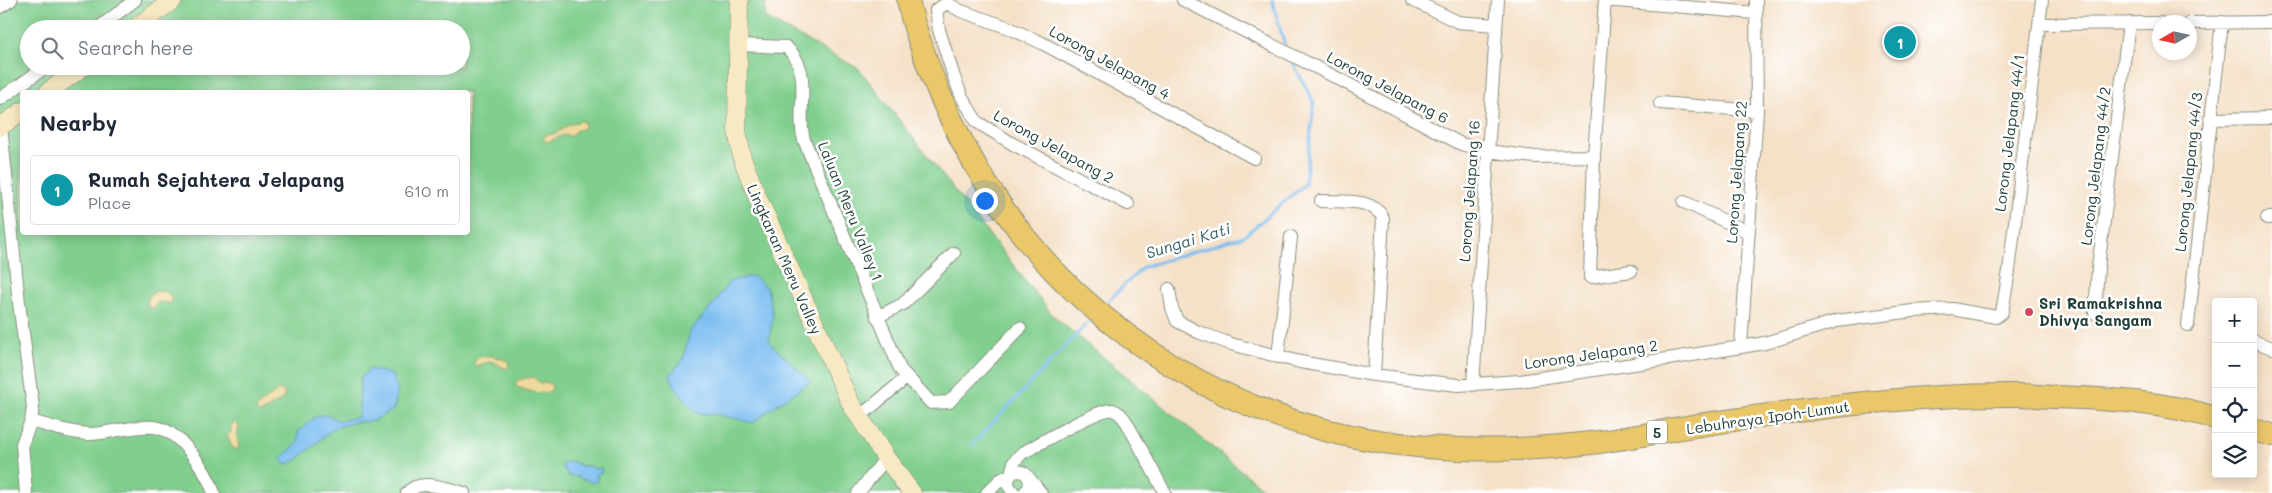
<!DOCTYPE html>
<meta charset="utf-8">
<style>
:root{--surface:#fff;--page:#f6f6f7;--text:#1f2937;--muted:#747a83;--line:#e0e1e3;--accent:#d93025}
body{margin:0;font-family:Mali,sans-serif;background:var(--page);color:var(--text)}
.controls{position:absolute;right:15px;bottom:15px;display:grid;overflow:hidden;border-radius:5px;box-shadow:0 2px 12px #0003}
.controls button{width:45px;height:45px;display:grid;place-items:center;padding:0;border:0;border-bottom:1px solid var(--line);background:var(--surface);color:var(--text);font:25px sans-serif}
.compass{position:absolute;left:2152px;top:15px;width:45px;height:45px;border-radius:50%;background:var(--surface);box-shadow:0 2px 12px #0003;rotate:261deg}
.you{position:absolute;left:984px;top:200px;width:18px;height:18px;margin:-12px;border:4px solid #fff;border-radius:50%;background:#1a73e8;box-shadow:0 0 0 8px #1a73e833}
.badge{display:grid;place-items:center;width:32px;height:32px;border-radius:50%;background:var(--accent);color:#fff;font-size:16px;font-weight:700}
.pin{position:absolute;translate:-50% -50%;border:2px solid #fff;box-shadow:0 1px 5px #0006}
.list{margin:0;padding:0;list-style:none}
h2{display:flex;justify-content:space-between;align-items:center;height:65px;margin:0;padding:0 20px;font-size:21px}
h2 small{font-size:16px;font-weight:400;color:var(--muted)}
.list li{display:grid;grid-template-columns:32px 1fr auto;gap:15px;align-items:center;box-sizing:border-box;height:70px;margin:0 10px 10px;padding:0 10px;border:1px solid var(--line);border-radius:5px}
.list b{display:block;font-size:19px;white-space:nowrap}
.list p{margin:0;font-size:16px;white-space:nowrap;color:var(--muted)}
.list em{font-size:16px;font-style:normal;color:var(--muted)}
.icon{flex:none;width:28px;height:28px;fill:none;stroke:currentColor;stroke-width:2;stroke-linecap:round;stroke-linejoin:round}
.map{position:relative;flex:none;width:2272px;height:493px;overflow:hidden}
.search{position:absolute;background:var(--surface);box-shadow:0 2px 12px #0003;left:20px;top:20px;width:450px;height:55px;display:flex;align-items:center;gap:12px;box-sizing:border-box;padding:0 18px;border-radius:28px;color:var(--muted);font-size:19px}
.panel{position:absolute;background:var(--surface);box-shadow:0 2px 12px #0003;left:20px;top:90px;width:450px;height:145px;border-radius:5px}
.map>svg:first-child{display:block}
</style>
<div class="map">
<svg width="2272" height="493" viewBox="0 0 2272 493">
<rect width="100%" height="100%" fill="#fff"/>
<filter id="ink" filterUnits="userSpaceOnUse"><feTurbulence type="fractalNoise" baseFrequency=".02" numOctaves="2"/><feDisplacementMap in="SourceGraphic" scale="10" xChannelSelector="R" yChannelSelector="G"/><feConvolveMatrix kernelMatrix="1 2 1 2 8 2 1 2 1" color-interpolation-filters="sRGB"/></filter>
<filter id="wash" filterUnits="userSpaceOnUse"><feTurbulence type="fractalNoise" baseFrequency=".0096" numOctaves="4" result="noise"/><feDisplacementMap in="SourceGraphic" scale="20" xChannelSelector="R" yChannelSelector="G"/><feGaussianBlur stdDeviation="1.12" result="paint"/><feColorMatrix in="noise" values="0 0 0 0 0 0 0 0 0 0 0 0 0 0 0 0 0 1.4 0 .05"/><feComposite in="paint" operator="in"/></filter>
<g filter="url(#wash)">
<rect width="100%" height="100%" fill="#f5e1c8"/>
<!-- green -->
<path fill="#80cf8e" stroke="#508661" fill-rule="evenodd" d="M18 0H765V18L859 69 1053 316 1268 493H0V12ZM29 29H461V66H29ZM22 92H468V232H22Z"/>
<!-- sand -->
<path fill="#eeda9e" stroke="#868c69" d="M584 121V128L575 131 572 136 564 135 547 142 544 139 545 135C564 135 563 122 584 121Z
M156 291 166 292 172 297 170 303 158 302 154 308H149L147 304 149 296Z
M493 356 508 361 509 367 506 369 492 361 475 366 474 362 479 357Z
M533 377 541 384 547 382 552 385 551 391C540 396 525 390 515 386L517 380Z
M278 390 285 392 283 399 259 414 256 409C262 401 271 397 278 390Z
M235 422 239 427 237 435 239 449H233L227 435 231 432V425Z"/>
<!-- water -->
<path fill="#7bbef1" stroke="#4d7e92" d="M753 276 767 288 773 316 769 342 811 382 776 405 753 423 721 415 696 413 674 386 670 375 683 360 690 331 712 306 730 281Z
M370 369 391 374 398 389 394 409 373 421 356 422 334 428 298 459 286 465 281 458 298 443V432L315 417 328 415 339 421 358 417 361 377Z
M571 461 581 466H590L594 469 601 468 602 472 597 474V481L591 483 586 479 583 480 579 477 569 476 561 465Z"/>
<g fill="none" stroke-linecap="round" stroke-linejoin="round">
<!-- stream -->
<path stroke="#7bbef1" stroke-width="3" d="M1272 0 1285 46
M1103 306 1143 267 1244 236 1305 184 1314 103 1292 61
M972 445 1092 318"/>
</g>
</g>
<g filter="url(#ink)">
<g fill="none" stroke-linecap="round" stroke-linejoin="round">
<!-- street casing -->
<g stroke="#8a8f7e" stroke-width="14">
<path id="street" d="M1183 0 1337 78 1461 144 1487 151 1535 157 1594 156 1605 0 1755 13
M1412 0 1458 22 1496 25
M947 3 961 11 1007 27 1042 43 1254 158
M947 3 936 10 939 30 954 77 962 97 977 122 1013 144 1128 204
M0 7 11 0
M2190 23 2272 22
M2039 24 2160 23
M97 29 135 0
M739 45 786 47C815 72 795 109 804 140L900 369 931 403 949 402 1020 328
M55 66 65 80
M0 99 47 66
M1660 103 1757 111
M2210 119 2272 118
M1 126 19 303 33 407 31 421 22 444 26 493
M1594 156 1590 277 1631 271
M1321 201C1342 202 1372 197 1383 218L1374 375
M1684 202 1748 232
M2267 218H2272
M1169 289 1172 308 1177 321 1198 332 1231 344 1300 362 1374 375 1458 385 1520 381 1674 358 1765 343 1837 321 1913 311 1952 309 1996 317 2002 312 2009 271 2042 0
M2095 313 2098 268 2129 23
M877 317 903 304 954 253
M2188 325 2222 22
M2253 341 2272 348
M1741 346 1757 111 1756 0
M1278 357 1291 237
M1473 385 1498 0
M858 418 906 378
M31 421C50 426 72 434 92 434 112 433 133 425 154 427 180 430 206 470 214 493
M1011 474 1014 462 1021 454C1035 446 1101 407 1113 410 1120 412 1124 418 1127 423L1165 493
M1029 478 1041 493
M407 493C420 477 447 489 464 493
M858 493 886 458
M987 493 1000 480 1010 475
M1014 493 1008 485C1007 469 1025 466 1030 481L1029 488 1024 493"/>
</g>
<!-- secondary casing -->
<g stroke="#8a8f7e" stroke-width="19">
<path id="secondary" d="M739 0 737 130 742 158 757 196 851 404 886 458 912 493
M134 29 173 0
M48 92 84 66
M0 127 22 111"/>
</g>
<!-- highway casing -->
<g stroke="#8a8f7e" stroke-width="24">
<path id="highway" d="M908 0C913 25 922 49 931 73 965 160 1014 237 1084 300 1231 432 1407 467 1599 442 1637 437 1675 428 1713 423 1813 408 1916 394 2018 395 2031 395 2044 397 2057 397 2111 399 2163 402 2216 418
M2253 430 2272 435"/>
</g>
<!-- street -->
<use href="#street" stroke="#fff" stroke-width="12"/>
<!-- secondary -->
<use href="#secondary" stroke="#f7e9c3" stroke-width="18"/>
<!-- highway -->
<use href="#highway" stroke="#eac769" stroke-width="22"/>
</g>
</g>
<!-- markers -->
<circle fill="#d1495b" stroke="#fff" stroke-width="2" cx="2029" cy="312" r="5"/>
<g text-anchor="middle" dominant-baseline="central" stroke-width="5" stroke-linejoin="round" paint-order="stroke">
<!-- shield labels -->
<rect fill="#fff" stroke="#627771" stroke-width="1" x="1647" y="420.5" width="20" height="23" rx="4"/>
<g font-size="14" font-weight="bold" fill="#1f3d34">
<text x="1657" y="432">5</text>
</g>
<!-- street labels -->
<g font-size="15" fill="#1f3d34" stroke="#fff">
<text transform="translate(1110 62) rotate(29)">Lorong Jelapang 4</text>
<text transform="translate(1388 87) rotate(28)">Lorong Jelapang 6</text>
<text transform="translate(2009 133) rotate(-83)">Lorong Jelapang 44/1</text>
<text transform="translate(1054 146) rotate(29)">Lorong Jelapang 2</text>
<text transform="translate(2095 166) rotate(-83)">Lorong Jelapang 44/2</text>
<text transform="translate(1736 172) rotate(-86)">Lorong Jelapang 22</text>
<text transform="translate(2188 172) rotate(-84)">Lorong Jelapang 44/3</text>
<text transform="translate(1469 191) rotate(-86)">Lorong Jelapang 16</text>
<text transform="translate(851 211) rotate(68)">Laluan Meru Valley 1</text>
<text transform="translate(785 259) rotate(66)">Lingkaran Meru Valley</text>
<text transform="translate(1591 354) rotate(-8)">Lorong Jelapang 2</text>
<text transform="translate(1768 417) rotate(-8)">Lebuhraya Ipoh-Lumut</text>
</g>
<!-- poi labels -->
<g font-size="15" font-weight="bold" fill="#1f3d34" stroke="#fff" text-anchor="start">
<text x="2039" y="303">Sri Ramakrishna<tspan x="2039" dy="17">Dhivya Sangam</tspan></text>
</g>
<!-- water labels -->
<g font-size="16" font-style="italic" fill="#3b646d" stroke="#fff">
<text transform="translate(1188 240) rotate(-17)">Sungai Kati</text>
</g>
</g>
</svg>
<div class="controls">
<button>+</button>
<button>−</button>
<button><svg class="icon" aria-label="locate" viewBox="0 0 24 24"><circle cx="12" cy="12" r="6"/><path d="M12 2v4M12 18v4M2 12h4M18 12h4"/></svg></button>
<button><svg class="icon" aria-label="layers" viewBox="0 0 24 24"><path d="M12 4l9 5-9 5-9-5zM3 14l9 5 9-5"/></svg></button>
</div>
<svg class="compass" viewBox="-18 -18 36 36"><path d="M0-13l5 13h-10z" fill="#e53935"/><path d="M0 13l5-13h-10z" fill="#747a83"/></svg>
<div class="you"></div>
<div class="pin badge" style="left:1900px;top:42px;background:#0f9aa8">1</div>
<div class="search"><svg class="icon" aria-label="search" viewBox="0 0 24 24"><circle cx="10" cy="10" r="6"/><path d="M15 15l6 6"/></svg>Search here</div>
<section class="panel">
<h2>Nearby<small></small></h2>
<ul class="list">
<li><span class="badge" style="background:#0f9aa8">1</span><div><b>Rumah Sejahtera Jelapang</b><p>Place</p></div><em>610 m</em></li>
</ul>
</section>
</div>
